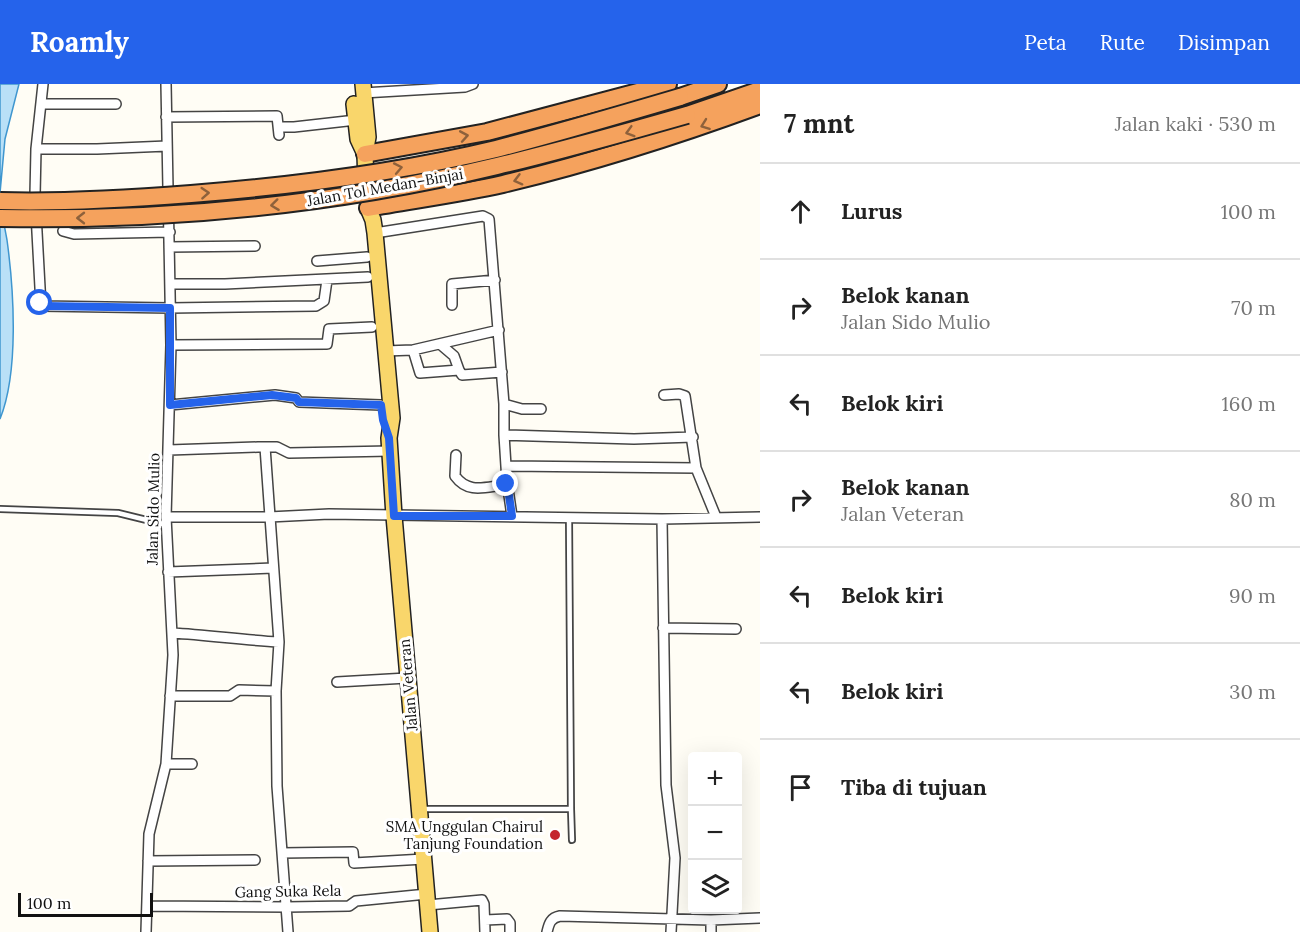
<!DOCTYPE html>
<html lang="id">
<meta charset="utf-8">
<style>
:root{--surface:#fff;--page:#f2f2f2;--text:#222;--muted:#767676;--line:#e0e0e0;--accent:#2563eb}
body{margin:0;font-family:Lora,serif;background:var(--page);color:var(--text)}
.controls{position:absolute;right:18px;bottom:18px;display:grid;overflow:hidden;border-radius:6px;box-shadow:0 6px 24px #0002}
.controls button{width:54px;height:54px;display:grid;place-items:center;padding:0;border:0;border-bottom:2px solid var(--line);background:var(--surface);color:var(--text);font:30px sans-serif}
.scale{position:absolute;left:18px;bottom:15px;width:135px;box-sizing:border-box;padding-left:6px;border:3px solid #111;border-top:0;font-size:16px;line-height:21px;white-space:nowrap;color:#111;-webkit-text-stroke:4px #fff;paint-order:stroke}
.stop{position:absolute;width:18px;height:18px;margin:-14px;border:4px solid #2563eb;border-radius:50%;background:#fff}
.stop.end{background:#2563eb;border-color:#fff;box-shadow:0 2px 6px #0008}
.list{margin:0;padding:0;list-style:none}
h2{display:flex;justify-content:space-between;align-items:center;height:78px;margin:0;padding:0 24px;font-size:26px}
h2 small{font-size:20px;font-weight:400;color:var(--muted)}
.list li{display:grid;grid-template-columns:39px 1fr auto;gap:18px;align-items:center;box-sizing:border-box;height:96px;padding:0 24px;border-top:2px solid var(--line)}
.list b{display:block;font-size:22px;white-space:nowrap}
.list p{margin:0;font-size:20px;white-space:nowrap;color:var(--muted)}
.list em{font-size:20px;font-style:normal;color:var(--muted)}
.icon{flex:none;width:33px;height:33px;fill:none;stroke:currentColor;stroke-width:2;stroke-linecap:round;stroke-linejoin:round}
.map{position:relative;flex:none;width:760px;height:848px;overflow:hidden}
header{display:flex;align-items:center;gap:36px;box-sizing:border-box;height:84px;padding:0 30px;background:var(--accent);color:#fff}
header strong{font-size:28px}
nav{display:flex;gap:33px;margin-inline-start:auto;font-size:21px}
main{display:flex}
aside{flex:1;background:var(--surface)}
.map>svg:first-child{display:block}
</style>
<header>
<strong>Roamly</strong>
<nav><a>Peta</a><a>Rute</a><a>Disimpan</a></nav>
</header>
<main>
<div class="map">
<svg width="760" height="848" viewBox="0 0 760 848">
<rect width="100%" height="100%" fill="#fffdf5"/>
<!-- water -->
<path fill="#b9e0f7" stroke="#3f96cf" stroke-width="1.5" d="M0 0H19L5 55 0 109Z
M0 110C1 126 4 140 7 156 14 207 19 288 0 335Z"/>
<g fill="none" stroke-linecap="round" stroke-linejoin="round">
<!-- service casing -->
<g stroke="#444" stroke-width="8">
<path id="service" d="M0 425 118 429 167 441
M422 725H571L569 433
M571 725 572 756"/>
</g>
<!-- minor casing -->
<g stroke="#444" stroke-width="12">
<path id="minor" d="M43 0 36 65 35 111 41 222 170 224 316 222 324 217 327 196
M363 9 465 3 473 0
M41 20H116
M166 33 277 32 279 51
M279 43H294L356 36
M36 65H97L167 62
M63 147 74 150 170 148
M375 149 483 132 489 135 504 320 522 325H541
M169 163 255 162
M317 177 367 173
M170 200H225L368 193
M452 221V200L495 196
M440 260 454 272 459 286
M171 261 327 260 329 245 372 243
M413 266 420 289 459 286 462 291 502 288
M385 267 413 266 499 246
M664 311 679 310 685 312 696 384 716 433
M170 321 275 311 296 314 299 318 381 321
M504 351V320
M265 363 279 558 276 607 277 702 288 848
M169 366 258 363H277L289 369 390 367
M456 371 455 392C468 410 485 403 504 401L507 398 504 351 634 355 693 353
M507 382 696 384
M507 398 512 432
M166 433H269L329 430 662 435 760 433
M662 435 666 701 675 774 671 848
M168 488 273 484
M663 544 736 545
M172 549C208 551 243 556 279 558
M337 598 407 594
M170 612H230L239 606 276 607
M166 680H192
M282 769 353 768 354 779 424 775
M148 777 255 776
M428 821 482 816 484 820 485 848
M147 822 287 823 349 822 356 817 427 810
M485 836 507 835 510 839V848
M711 836V848
M146 848 149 750 166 680 173 571 166 433 171 261 166 0
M547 848C549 840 550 834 560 832L711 836 760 834"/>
</g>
<!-- primary casing -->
<g stroke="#222" stroke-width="18">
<path id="primary" d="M363 0 368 53 365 70 366 101
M354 20 358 55 365 70
M368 124 373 136 375 149 392 334 389 354 394 432 430 848"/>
</g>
<!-- motorway casing -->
<g stroke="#222" stroke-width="20">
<path id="motorway" d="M680 13 718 0
M687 31 760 6
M365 70 487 48 668 0
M368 124C412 116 458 110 503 100 590 79 676 52 760 21"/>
</g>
<!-- service -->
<use href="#service" stroke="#fff" stroke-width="4.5"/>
<!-- minor -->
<use href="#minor" stroke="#fff" stroke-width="9"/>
<!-- primary -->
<use href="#primary" stroke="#f9d66b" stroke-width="15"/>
<!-- motorway -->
<use href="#motorway" stroke="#f5a25d" stroke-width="16"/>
<!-- motorway-bridge casing -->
<g stroke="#222" stroke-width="20" stroke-linecap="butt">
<path id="motorway-bridge" d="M0 117C64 119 127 115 191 110 292 102 397 89 496 65 558 49 619 31 680 13
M0 134C166 137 335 121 497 82 561 67 624 49 687 31"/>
</g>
<!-- motorway-bridge -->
<use href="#motorway-bridge" stroke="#f5a25d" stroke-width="16"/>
</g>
<!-- one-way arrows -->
<defs><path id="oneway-chevron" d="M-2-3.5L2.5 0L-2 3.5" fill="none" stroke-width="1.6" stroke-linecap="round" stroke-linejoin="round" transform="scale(1.5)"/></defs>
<g stroke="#8e613b">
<use href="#oneway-chevron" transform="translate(705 41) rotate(160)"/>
<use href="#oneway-chevron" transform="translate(630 48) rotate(164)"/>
<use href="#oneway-chevron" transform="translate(464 52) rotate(-10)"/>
<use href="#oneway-chevron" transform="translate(398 84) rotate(-11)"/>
<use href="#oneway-chevron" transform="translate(518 96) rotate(165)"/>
<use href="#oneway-chevron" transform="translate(205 109) rotate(-4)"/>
<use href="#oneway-chevron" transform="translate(275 121) rotate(173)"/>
<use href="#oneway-chevron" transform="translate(81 134) rotate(180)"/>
</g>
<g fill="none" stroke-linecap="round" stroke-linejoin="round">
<!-- route -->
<path stroke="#2563eb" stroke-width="8" d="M40 219 41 222H44L170 224V321L272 311 296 314 299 318 381 321 383 336 389 354 394 432H512L507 398 506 400"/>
</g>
<!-- markers -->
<circle fill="#c4262e" stroke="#fff" stroke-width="2" cx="555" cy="751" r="6"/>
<g text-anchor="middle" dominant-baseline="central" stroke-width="6" stroke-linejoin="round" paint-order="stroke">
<!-- street labels -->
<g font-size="15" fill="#111" stroke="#fff">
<text transform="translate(385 103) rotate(-10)">Jalan Tol Medan–Binjai</text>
<text transform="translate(153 425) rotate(-89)">Jalan Sido Mulio</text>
<text transform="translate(408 601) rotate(-95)">Jalan Veteran</text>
<text transform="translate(288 807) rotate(-1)">Gang Suka Rela</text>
</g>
<!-- poi labels -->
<g font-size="15" fill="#111" stroke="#fff" text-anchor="end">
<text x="543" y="742">SMA Unggulan Chairul<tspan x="543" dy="17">Tanjung Foundation</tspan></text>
</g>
</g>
</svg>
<div class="controls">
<button>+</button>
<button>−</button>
<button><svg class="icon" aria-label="layers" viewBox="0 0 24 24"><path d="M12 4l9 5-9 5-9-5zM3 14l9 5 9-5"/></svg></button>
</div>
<div class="scale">100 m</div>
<div class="stop" style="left:40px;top:219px"></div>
<div class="stop end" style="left:506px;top:400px"></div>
</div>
<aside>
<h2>7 mnt<small>Jalan kaki · 530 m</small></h2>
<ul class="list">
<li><svg class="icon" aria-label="ahead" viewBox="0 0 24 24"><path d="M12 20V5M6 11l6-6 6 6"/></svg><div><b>Lurus</b></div><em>100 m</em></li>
<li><svg class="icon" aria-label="right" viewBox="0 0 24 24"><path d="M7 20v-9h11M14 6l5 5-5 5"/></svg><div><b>Belok kanan</b><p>Jalan Sido Mulio</p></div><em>70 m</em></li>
<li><svg class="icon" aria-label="left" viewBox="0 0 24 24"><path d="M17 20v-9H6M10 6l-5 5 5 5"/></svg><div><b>Belok kiri</b></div><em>160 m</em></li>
<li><svg class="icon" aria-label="right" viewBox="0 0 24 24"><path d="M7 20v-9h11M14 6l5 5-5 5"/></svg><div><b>Belok kanan</b><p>Jalan Veteran</p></div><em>80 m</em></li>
<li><svg class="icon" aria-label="left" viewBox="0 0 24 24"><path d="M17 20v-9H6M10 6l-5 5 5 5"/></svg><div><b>Belok kiri</b></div><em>90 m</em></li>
<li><svg class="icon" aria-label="left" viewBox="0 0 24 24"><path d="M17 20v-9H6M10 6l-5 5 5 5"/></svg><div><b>Belok kiri</b></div><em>30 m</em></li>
<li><svg class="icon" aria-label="arrive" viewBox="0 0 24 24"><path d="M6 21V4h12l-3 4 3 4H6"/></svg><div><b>Tiba di tujuan</b></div></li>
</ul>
</aside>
</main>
